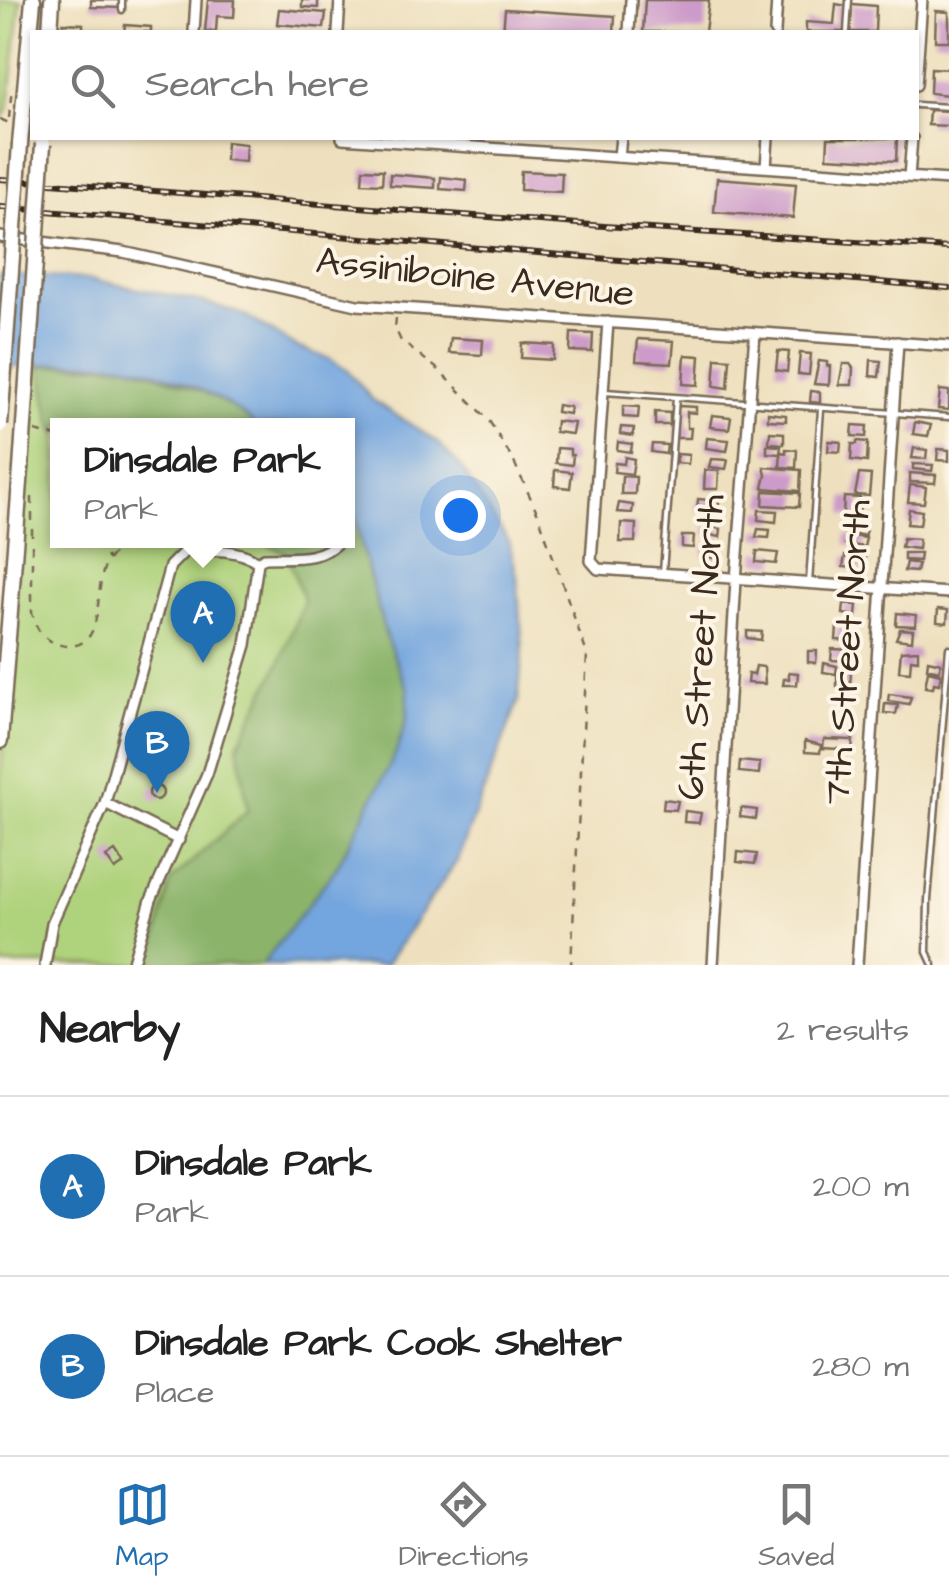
<!DOCTYPE html>
<style>
:root{--surface:#fff;--page:#f2f2f2;--text:#222;--muted:#767676;--line:#e0e0e0;--accent:#1f6fb2}
body{margin:0;font-family:"Architects Daughter",sans-serif;background:var(--page);color:var(--text)}
.you{position:absolute;left:460px;top:515px;width:35px;height:35px;margin:-25px;border:8px solid #fff;border-radius:50%;background:#1a73e8;box-shadow:0 0 0 15px #1a73e833}
.badge{display:grid;place-items:center;width:65px;height:65px;border-radius:50%;background:var(--accent);color:#fff;font-size:32px;font-weight:700}
.pin{position:absolute;translate:-50% -82px;filter:drop-shadow(0 2px 5px #0008)}
.pin::after{content:'';position:absolute;top:52px;width:35px;height:30px;background:inherit;clip-path:polygon(0 0,100% 0,50% 100%)}
.popup{position:absolute;left:50px;top:418px;width:305px;height:130px;box-sizing:border-box;display:grid;place-content:center;border-radius:0px;background:var(--surface);filter:drop-shadow(0 2px 8px #0005);font-size:32px;white-space:nowrap;color:var(--muted)}
.popup b{font-size:38px;color:var(--text)}
.popup::after{content:'';position:absolute;left:50%;top:100%;margin-left:-20px;border:20px solid transparent;border-top-color:var(--surface)}
.list{margin:0;padding:0;list-style:none}
h2{display:flex;justify-content:space-between;align-items:center;height:130px;margin:0;padding:0 40px;font-size:42px}
h2 small{font-size:32px;font-weight:400;color:var(--muted)}
.list li{display:grid;grid-template-columns:65px 1fr auto;gap:30px;align-items:center;box-sizing:border-box;height:180px;padding:0 40px;border-top:2px solid var(--line)}
.list b{display:block;font-size:38px;white-space:nowrap}
.list p{margin:0;font-size:32px;white-space:nowrap;color:var(--muted)}
.list em{font-size:32px;font-style:normal;color:var(--muted)}
.icon{flex:none;width:55px;height:55px;fill:none;stroke:currentColor;stroke-width:2;stroke-linecap:round;stroke-linejoin:round}
.map{position:relative;flex:none;width:949px;height:965px;overflow:hidden}
.search{position:absolute;background:var(--surface);box-shadow:0 2px 8px #0004;left:30px;right:30px;top:30px;height:110px;display:flex;align-items:center;gap:25px;box-sizing:border-box;padding:0 35px;border-radius:0px;color:var(--muted);font-size:38px}
.sheet{height:490px;background:var(--surface)}
nav{display:flex;justify-content:space-around;align-items:center;box-sizing:border-box;height:140px;border-top:2px solid var(--line);background:var(--surface);font-size:28px;color:var(--muted)}
nav a{display:grid;justify-items:center;gap:5px}
nav .on{color:var(--accent)}
.map>svg:first-child{display:block}
</style>
<div class="map">
<svg width="949" height="965" viewBox="0 0 949 965">
<rect width="100%" height="100%" fill="#fcf5e5"/>
<filter id="ink" filterUnits="userSpaceOnUse"><feTurbulence type="fractalNoise" baseFrequency=".01" numOctaves="2"/><feDisplacementMap in="SourceGraphic" scale="20" xChannelSelector="R" yChannelSelector="G"/><feConvolveMatrix kernelMatrix="1 2 1 2 8 2 1 2 1" color-interpolation-filters="sRGB"/></filter>
<filter id="wash" filterUnits="userSpaceOnUse"><feTurbulence type="fractalNoise" baseFrequency=".0048" numOctaves="4" result="noise"/><feDisplacementMap in="SourceGraphic" scale="40" xChannelSelector="R" yChannelSelector="G"/><feGaussianBlur stdDeviation="2.25" result="paint"/><feColorMatrix in="noise" values="0 0 0 0 0 0 0 0 0 0 0 0 0 0 0 0 0 1.4 0 .05"/><feComposite in="paint" operator="in"/></filter>
<g filter="url(#wash)">
<rect width="100%" height="100%" fill="#eee0be"/>
<!-- green -->
<path fill="#afd27b" stroke="#757e4c" stroke-width="2.5" d="M0 0H21L8 111 2 117Z
M127 365 255 425 58 426V540H348V508L386 637 262 965H0V780L31 366Z"/>
<!-- forest -->
<path fill="#8bb46b" stroke="#636f44" stroke-width="2.5" d="M127 365C173 380 220 392 255 425L58 426V435L51 423 40 366Z
M348 508 353 513 386 637 408 690 407 719 395 755 337 867 262 965H150L171 881 248 810 238 745 279 664 304 601 286 553 260 541 348 540Z"/>
<!-- water -->
<path fill="#73a5de" stroke="#57687e" stroke-width="2.5" d="M0 275 90 279 204 302 245 315 297 347 330 359 348 371 373 400 436 441 461 467 509 542 517 576 523 650 518 702 457 861 385 965H262L337 867 395 755 407 719 408 690 386 637 353 513 348 508V426L255 425C226 398 168 372 128 365 97 360 49 365 16 366L0 372Z"/>
<g id="blocks">
<!-- building -->
<path fill="#cd9bc9" d="M91 0H120V8L91 7Z
M208 0H235L234 17 217 16 216 31H205Z
M302 0H318V8L302 7Z
M645 0H709L705 32H643Z
M836 4 847 6 844 32H806V22L834 24Z
M852 4 876 6 875 32H850Z
M279 9 326 13 324 28 277 24Z
M505 9 615 16 614 32H503Z
M936 11 949 12V41H935Z
M63 23 83 24V32H62Z
M125 25 151 27V32H124Z
M931 68 949 69V95L930 93Z
M929 110 949 111V126L928 125Z
M828 138H897L896 161 827 157Z
M226 142 246 144 245 162 225 160Z
M363 169 383 170 382 184 362 183Z
M521 171 562 173 561 192 520 190Z
M390 174 435 178V188L390 185Z
M441 177 467 180 466 191 440 189Z
M717 178 796 184 793 218 714 212Z
M571 333 593 334 592 352 570 351Z
M451 338 483 340 482 355 449 353Z
M638 339 674 341 672 363 636 361Z
M522 343 554 345 553 360 521 358Z
M778 351 789 352 787 372 776 370Z
M800 353 811 354 809 375 798 374Z
M685 355 700 356 698 385 683 384Z
M716 358 730 359 728 388 714 386Z
M871 360 881 361 879 377 870 376Z
M819 361 827 362V366H830L829 385 814 384Z
M843 364H850L853 368 852 385H839Z
M940 390 949 391V410L938 409Z
M811 391 820 392V403L810 402Z
M557 405 570 407 569 414 556 412Z
M623 406 639 407 638 418 623 417Z
M678 406 696 407V413L687 412V428H691L690 438H676Z
M655 412 670 413V425H655Z
M768 413 786 415V421L768 420Z
M712 415 731 417 729 429 710 427Z
M556 421 574 423 572 434 555 432Z
M915 422 931 425 928 436 913 434Z
M853 425 867 426 866 437 852 436Z
M621 427 634 428 633 436 620 434Z
M770 432 784 433V444L769 443Z
M707 438 729 440 727 451 706 448Z
M829 441 841 442 840 452 828 451Z
M857 441 868 442 867 462 851 460 852 444H857Z
M618 442 632 444 631 452 617 450Z
M652 444 667 445 666 454 651 452Z
M767 445 781 446 780 454 767 453Z
M557 448 570 449V455H573L572 465 556 463Z
M914 448 927 450 926 459 912 458Z
M786 449 797 450 796 468 780 467 781 452 786 453Z
M938 449 949 450V461L937 460Z
M677 454 689 455 688 464 676 463Z
M625 457 634 459 632 474 614 472 615 463 624 464Z
M711 459 728 460 726 469 709 467Z
M913 464 933 465 932 471 913 469Z
M764 467 801 470 800 491 763 488 766 475Z
M555 470 572 472 570 488 554 486Z
M705 470 719 471 718 489H704Z
M910 473 936 475 935 483 910 482Z
M859 474 871 475 869 496 855 495Z
M622 476 636 477 635 494H621Z
M910 485 926 487 924 503 908 502Z
M764 491 800 493 799 507 763 505Z
M844 497 860 498 859 516 843 515Z
M698 499 719 501 718 513 697 511Z
M619 503 633 505 632 513 617 512Z
M909 509 922 511 920 525 907 524Z
M759 510 777 511 776 522 758 520Z
M621 523 636 524 635 542H620Z
M850 524 866 526 865 536 849 533Z
M706 526 721 529 720 537 705 534Z
M758 529 770 530 769 538 756 537Z
M846 535 866 538 864 547 845 544Z
M682 536H694L693 548 682 547Z
M903 538 919 539 918 549 901 547Z
M704 546 720 548 719 559 703 556Z
M757 551 778 553 776 564 756 562Z
M904 553H920L919 561 904 560Z
M845 556 865 558 863 569 843 567Z
M906 562 918 564 916 572 904 571Z
M844 604 857 605 856 616 843 614Z
M938 609 948 610 947 623 937 622Z
M897 613 916 615 915 626 896 625Z
M837 627 852 629 851 641 836 640Z
M900 629 913 630 912 641 896 639Z
M747 631 762 632 761 640 747 638Z
M832 649 853 650 852 661 831 660Z
M918 650V660L911 659 910 672 899 671 901 651Z
M808 651H817L816 663 808 662Z
M928 660 941 663 939 671 927 668Z
M824 663 837 666 836 674 823 672Z
M756 666 764 667 765 684 747 683 748 674 754 675Z
M837 671 851 672 850 687 837 686Z
M928 671 941 674 939 684 934 683 933 688 925 687Z
M789 672 798 673 797 685H783L784 679H789Z
M889 694 911 697 909 704 888 701Z
M885 704 898 705 896 714 884 713Z
M824 739 853 740 852 750 823 748Z
M805 741 821 745 820 753 805 752Z
M740 761 760 763 759 774 739 772Z
M149 793a7 7 0 1 1 14 0a7 7 0 1 1-14 0Z
M664 799 678 801 676 810 663 809Z
M741 808 757 810 756 819 740 817Z
M685 811 701 813 699 823 684 822Z
M115 851 124 864 115 870 106 857Z
M738 852 757 854 755 864 737 862Z"/>
</g>
</g>
<g filter="url(#ink)">
<use href="#blocks" fill-opacity="0" stroke="#7a6a56" stroke-width="2.5"/>
<g fill="none" stroke-linecap="round" stroke-linejoin="round">
<!-- service casing -->
<g stroke="#7a6a56" stroke-width="9">
<path id="service" d="M122 10V0
M847 32 849 0
M916 105 949 107
M605 392 949 417
M663 572 676 398
M809 583 821 409
M933 965 927 952 928 900 949 648"/>
</g>
<!-- minor casing -->
<g stroke="#7a6a56" stroke-width="14">
<path id="minor" d="M194 32 196 0
M338 32 340 0
M629 32 631 0
M775 32 777 0
M916 85 922 0
M342 138 949 180
M619 156 621 138
M766 167 768 138
M909 177 912 138
M0 237 123 252 357 305 949 346
M608 322 591 561 598 569 949 593
M258 562 264 558C292 557 320 562 340 540
M105 803 179 840
M45 965 52 923 105 803 170 566 185 551C209 550 238 548 258 562L246 645 207 774 151 900 132 965
M713 965 736 580 755 333
M857 965 898 342"/>
</g>
<!-- primary casing -->
<g stroke="#7a6a56" stroke-width="19">
<path id="primary" d="M50 32 52 0
M20 144 33 0
M0 741 21 469"/>
</g>
<!-- path -->
<path stroke="#7a6a56" stroke-width="2.5" stroke-dasharray="8 8" stroke-linecap="butt" d="M9 118 12 86
M0 119 9 123
M396 318 395 328 401 341 439 370 488 419 513 460 538 514 587 654 571 965
M35 431 58 437
M32 497V612C34 622 38 632 46 638 53 643 61 646 68 646 111 646 89 580 111 556 126 539 152 547 171 549
M104 540 107 559
M115 540 127 546"/>
<!-- service -->
<use href="#service" stroke="#fff" stroke-width="4"/>
<!-- minor -->
<use href="#minor" stroke="#fff" stroke-width="9"/>
<!-- primary -->
<use href="#primary" stroke="#fff" stroke-width="14"/>
<!-- rail casing -->
<g stroke="#3b2a1e" stroke-width="6">
<path id="rail" d="M0 179 604 226 949 248
M0 207 949 288"/>
</g>
<!-- rail -->
<use href="#rail" stroke="#fcf5e5" stroke-width="2.5" stroke-dasharray="8" stroke-linecap="butt"/>
<!-- primary-bridge casing -->
<g stroke="#7a6a56" stroke-width="19" stroke-linecap="butt">
<path id="primary-bridge" d="M0 425 20 144
M21 469 43 144"/>
</g>
<!-- primary-bridge -->
<use href="#primary-bridge" stroke="#fff" stroke-width="14"/>
</g>
</g>
<g text-anchor="middle" dominant-baseline="central" stroke-width="8" stroke-linejoin="round" paint-order="stroke">
<!-- street labels -->
<g font-size="38" fill="#3b2a1e" stroke="#fcf5e5">
<text transform="translate(475 278) rotate(6)">Assiniboine Avenue</text>
<text transform="translate(702 647) rotate(-86)">6th Street North</text>
<text transform="translate(848 652) rotate(-86)">7th Street North</text>
</g>
</g>
</svg>
<div class="you"></div>
<div class="pin badge" style="left:203px;top:663px">A</div>
<div class="popup"><b>Dinsdale Park</b>Park</div>
<div class="pin badge" style="left:157px;top:793px">B</div>
<div class="search"><svg class="icon" aria-label="search" viewBox="0 0 24 24"><circle cx="10" cy="10" r="6"/><path d="M15 15l6 6"/></svg>Search here</div>
</div>
<section class="sheet">
<h2>Nearby<small>2 results</small></h2>
<ul class="list">
<li><span class="badge">A</span><div><b>Dinsdale Park</b><p>Park</p></div><em>200 m</em></li>
<li><span class="badge">B</span><div><b>Dinsdale Park Cook Shelter</b><p>Place</p></div><em>280 m</em></li>
</ul>
</section>
<nav>
<a class="on"><svg class="icon" aria-label="map" viewBox="0 0 24 24"><path d="M3 6l6-2 6 2 6-2v14l-6 2-6-2-6 2zM9 4v14M15 6v14"/></svg>Map</a>
<a><svg class="icon" aria-label="directions" viewBox="0 0 24 24"><path d="M12 3l9 9-9 9-9-9zM9 14v-3h6M13 9l2 2-2 2"/></svg>Directions</a>
<a><svg class="icon" aria-label="saved" viewBox="0 0 24 24"><path d="M7 4h10v16l-5-4-5 4z"/></svg>Saved</a>
</nav>
